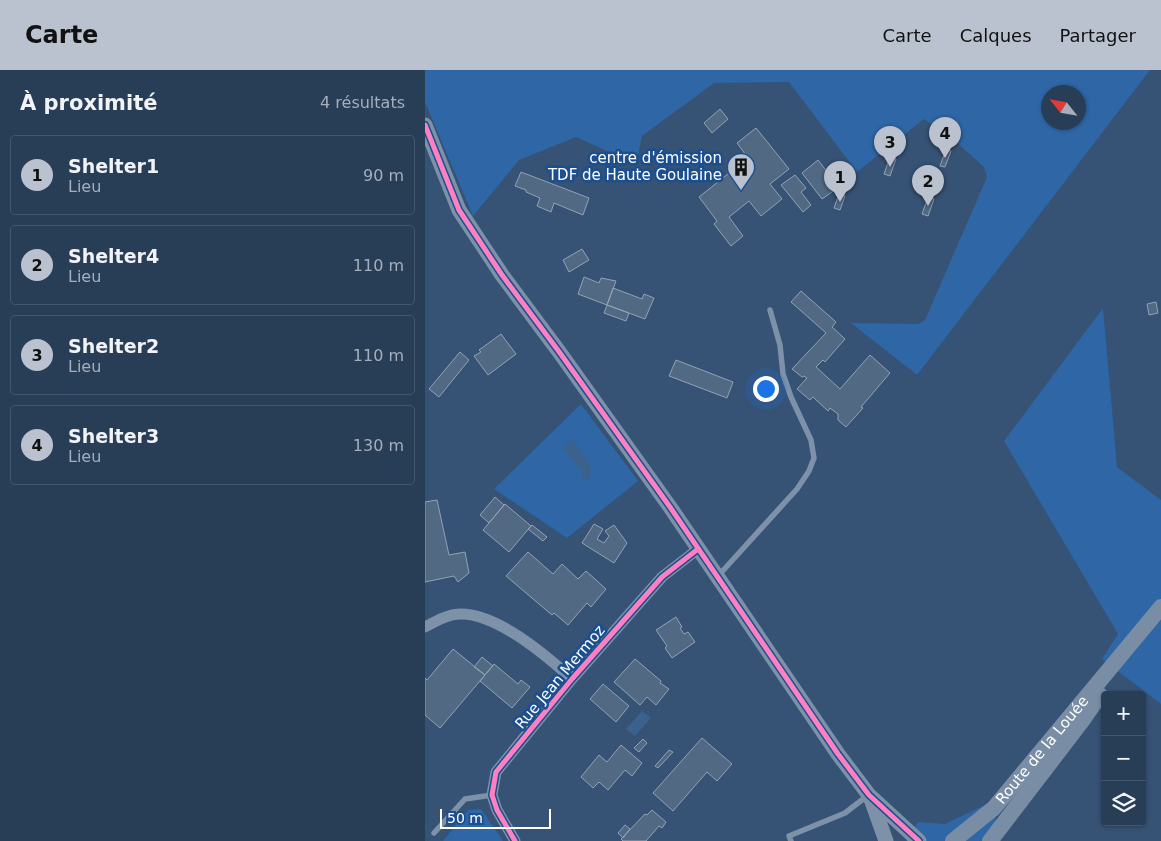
<!DOCTYPE html>
<html lang="fr">
<meta charset="utf-8">
<style>
:root{--surface:#283e57;--page:#30455d;--text:#f1f3f6;--muted:#a5aeba;--line:#44576d;--accent:#b9c2ce}
body{margin:0;font-family:"DejaVu Sans",sans-serif;background:var(--page);color:var(--text)}
.controls{position:absolute;right:15px;bottom:15px;display:grid;overflow:hidden;border-radius:5px;box-shadow:0 1px 4px #0004}
.controls button{width:45px;height:45px;display:grid;place-items:center;padding:0;border:0;border-bottom:1px solid var(--line);background:var(--surface);color:var(--text);font:25px sans-serif}
.compass{position:absolute;left:616px;top:15px;width:45px;height:45px;border-radius:50%;background:var(--surface);box-shadow:0 1px 4px #0004;rotate:301deg}
.scale{position:absolute;left:15px;bottom:12px;width:111px;box-sizing:border-box;padding-left:5px;border:2px solid #fff;border-top:0;font-size:14px;line-height:18px;white-space:nowrap;color:#fff;-webkit-text-stroke:4px #1b4f8f;paint-order:stroke}
.you{position:absolute;left:340px;top:318px;width:18px;height:18px;margin:-12px;border:4px solid #fff;border-radius:50%;background:#1a73e8;box-shadow:0 0 0 8px #1a73e833}
.badge{display:grid;place-items:center;width:32px;height:32px;border-radius:50%;background:var(--accent);color:#111;font-size:16px;font-weight:700}
.pin{position:absolute;translate:-50% -41px;filter:drop-shadow(0 1px 2px #0008)}
.pin::after{content:'';position:absolute;top:26px;width:18px;height:15px;background:inherit;clip-path:polygon(0 0,100% 0,50% 100%)}
.list{margin:0;padding:0;list-style:none}
h2{display:flex;justify-content:space-between;align-items:center;height:65px;margin:0;padding:0 20px;font-size:21px}
h2 small{font-size:16px;font-weight:400;color:var(--muted)}
.list li{display:grid;grid-template-columns:32px 1fr auto;gap:15px;align-items:center;box-sizing:border-box;height:80px;margin:0 10px 10px;padding:0 10px;border:1px solid var(--line);border-radius:5px}
.list b{display:block;font-size:19px;white-space:nowrap}
.list p{margin:0;font-size:16px;white-space:nowrap;color:var(--muted)}
.list em{font-size:16px;font-style:normal;color:var(--muted)}
.icon{flex:none;width:28px;height:28px;fill:none;stroke:currentColor;stroke-width:2;stroke-linecap:round;stroke-linejoin:round}
.map{position:relative;flex:none;width:736px;height:771px;overflow:hidden}
header{display:flex;align-items:center;gap:30px;box-sizing:border-box;height:70px;padding:0 25px;background:var(--accent);color:#111}
header strong{font-size:24px}
nav{display:flex;gap:28px;margin-inline-start:auto;font-size:18px}
main{display:flex}
aside{flex:1;background:var(--surface)}
.map>svg:first-child{display:block}
</style>
<header>
<strong>Carte</strong>
<nav><a>Carte</a><a>Calques</a><a>Partager</a></nav>
</header>
<main>
<aside>
<h2>À proximité<small>4 résultats</small></h2>
<ul class="list">
<li><span class="badge">1</span><div><b>Shelter1</b><p>Lieu</p></div><em>90 m</em></li>
<li><span class="badge">2</span><div><b>Shelter4</b><p>Lieu</p></div><em>110 m</em></li>
<li><span class="badge">3</span><div><b>Shelter2</b><p>Lieu</p></div><em>110 m</em></li>
<li><span class="badge">4</span><div><b>Shelter3</b><p>Lieu</p></div><em>130 m</em></li>
</ul>
</aside>
<div class="map">
<svg width="736" height="771" viewBox="0 0 736 771">
<rect width="100%" height="100%" fill="#365274"/>
<!-- green -->
<path fill="#2f66a5" fill-rule="evenodd" d="M0 0H725L492 305 426 253 493 254 500 250 562 107 559 97 531 72 499 49 432 102 364 12 289 13 217 66 211 94 151 67 94 90 48 146 0 32ZM624 22H654V52H624Z
M678 238 692 397 736 430V634L677 589 693 564 579 371Z
M156 334 213 411 142 468 69 419Z
M566 732 576 771H481L493 752 520 754Z
M56 739 78 771H18L43 740Z"/>
<!-- water -->
<path fill="#3b618d" d="M148 370C156 380 173 398 162 411H158L156 401 139 378 142 373Z
M217 641 226 648 210 666 201 659Z"/>
<!-- building -->
<path fill="#526984" stroke="#92a2b6" d="M295 39 303 49 287 63 279 53Z
M331 58 364 99 345 114 357 129 336 146 324 131 304 147 318 166 306 176 289 154 292 151 274 127 323 88 312 73Z
M521 79 526 81 520 97 515 96Z
M465 87 471 89 465 106 459 104Z
M393 90 414 117 397 129 377 103Z
M96 102 164 128 158 145 129 133 126 142 112 136 115 128 101 122V120L90 116Z
M370 105 381 118 376 122 386 135 378 142 356 115Z
M414 124 420 126 415 140 409 138Z
M503 127 509 129 503 146 497 144Z
M157 179 164 190 144 202 138 190Z
M159 207 174 213 176 208 191 211 182 235 153 224Z
M188 218 217 229 219 224 229 228 220 249 182 235Z
M376 221 411 252 407 257 420 269 400 292 398 290 391 297 415 319 445 285 465 303 436 337 438 338 421 357 413 350V344L405 338 403 341 388 327 385 330 372 319 382 308 379 306 377 307 367 299 401 263 366 232Z
M731 232 733 243 724 245 722 234Z
M182 235 204 243 201 251 179 243Z
M76 264 91 284 63 305 49 286 56 282 54 280Z
M35 282 44 290 14 327 4 319Z
M251 290 308 312 302 328 244 306Z
M70 427 79 435 64 453 55 445Z
M12 430 24 485 40 482 44 503 33 512 29 506 0 512V432Z
M80 434 106 456 84 482 58 460Z
M169 454 178 459 172 469 179 473 184 466 180 461 189 455 202 473 189 493 157 473Z
M107 455 122 467 118 471 103 459Z
M103 482 128 504 137 494 153 509 161 501 181 519 166 537 162 533 143 555 129 543 127 545 81 506Z
M251 547 257 557 255 558 259 564 263 562 270 572 247 588 240 578 242 576 231 560Z
M28 579 60 605 15 658 0 645V608L2 610Z
M57 587 68 596 60 605 49 597Z
M210 589 236 611 235 613 244 619 231 635 222 627 215 635 189 612Z
M69 594 93 614 96 610 105 617 87 638 55 611Z
M178 614 204 636 191 652 165 629Z
M277 668 307 694 292 711 282 702 248 741 228 723Z
M218 669 222 673 214 682 209 678Z
M196 675 217 693 207 706 200 700 183 720 174 712 168 718 156 707 174 685 182 692Z
M244 680 248 682 233 698 230 696Z
M227 740 241 752 237 758 234 756 221 771H198L196 769 220 744 222 745Z
M200 755 205 759 198 768 193 763Z"/>
<g fill="none" stroke-linecap="round" stroke-linejoin="round">
<!-- service -->
<path stroke="#7d92a8" stroke-width="5.5" d="M294 505 372 419 384 401 389 388 386 370 366 327 358 304 355 275 345 240
M9 763 40 729 67 725
M366 771 364 766 420 743 442 726"/>
<!-- minor -->
<path stroke="#7d92a8" stroke-width="11" d="M0 557C11 551 23 544 36 544 72 544 121 585 147 609
M90 771 72 740 67 725 71 702 147 609 237 507 273 479"/>
<!-- tertiary -->
<path stroke="#7d92a8" stroke-width="15" d="M0 55 34 140 77 205 135 283 245 437 413 684 444 725 494 771
M446 729 461 771"/>
<!-- secondary -->
<g stroke="#798da4" stroke-width="16">
<path id="s1" d="M528 771 569 738 736 537"/>
<path d="M565 771 657 651 675 625"/>
</g>
<!-- cycleway casing -->
<g stroke="#1b4f8f" stroke-width="8">
<path id="cycleway" d="M0 55 34 140 77 205 135 283 245 437 413 684 444 725 494 771
M90 771 72 740 67 725 71 702 147 609 237 507 273 479"/>
</g>
<!-- cycleway -->
<use href="#cycleway" stroke="#ff80c0" stroke-width="5"/>
</g>
<!-- icons -->
<defs>
<g id="building-pin" transform="scale(1.4375)"><path d="M0 17L-7.5 6A9.5 9.5 0 1 1 7.5 6Z" fill="#b9c2ce" stroke="#1b4f8f"/><path d="M-4-6H4V6H1V3H-1V6H-4ZM-2.5-4.3h1.7v1.8h-1.7ZM.8-4.3h1.7v1.8H.8ZM-2.5-1h1.7V.8h-1.7ZM.8-1h1.7V.8H.8Z" fill="#111"/></g>
</defs>
<g fill-rule="evenodd">
<use href="#building-pin" x="316" y="97"/>
</g>
<g text-anchor="middle" dominant-baseline="central" stroke-width="5" stroke-linejoin="round" paint-order="stroke">
<!-- poi labels -->
<g font-size="15" fill="#fff" stroke="#1b4f8f" text-anchor="end">
<text x="297" y="88">centre d'émission<tspan x="297" dy="17">TDF de Haute Goulaine</tspan></text>
</g>
<!-- street labels -->
<g font-size="15" fill="#fff" stroke="#1b4f8f">
<text transform="translate(135 607) rotate(-50)">Rue Jean Mermoz</text>
<text stroke="none"><textPath href="#s1" startOffset="128">Route de la Louée</textPath></text>
</g>
</g>
</svg>
<div class="controls">
<button>+</button>
<button>−</button>
<button><svg class="icon" aria-label="layers" viewBox="0 0 24 24"><path d="M12 4l9 5-9 5-9-5zM3 14l9 5 9-5"/></svg></button>
</div>
<svg class="compass" viewBox="-18 -18 36 36"><path d="M0-13l5 13h-10z" fill="#e53935"/><path d="M0 13l5-13h-10z" fill="#a5aeba"/></svg>
<div class="scale">50 m</div>
<div class="you"></div>
<div class="pin badge" style="left:415px;top:132px">1</div>
<div class="pin badge" style="left:503px;top:136px">2</div>
<div class="pin badge" style="left:465px;top:97px">3</div>
<div class="pin badge" style="left:520px;top:88px">4</div>
</div>
</main>
